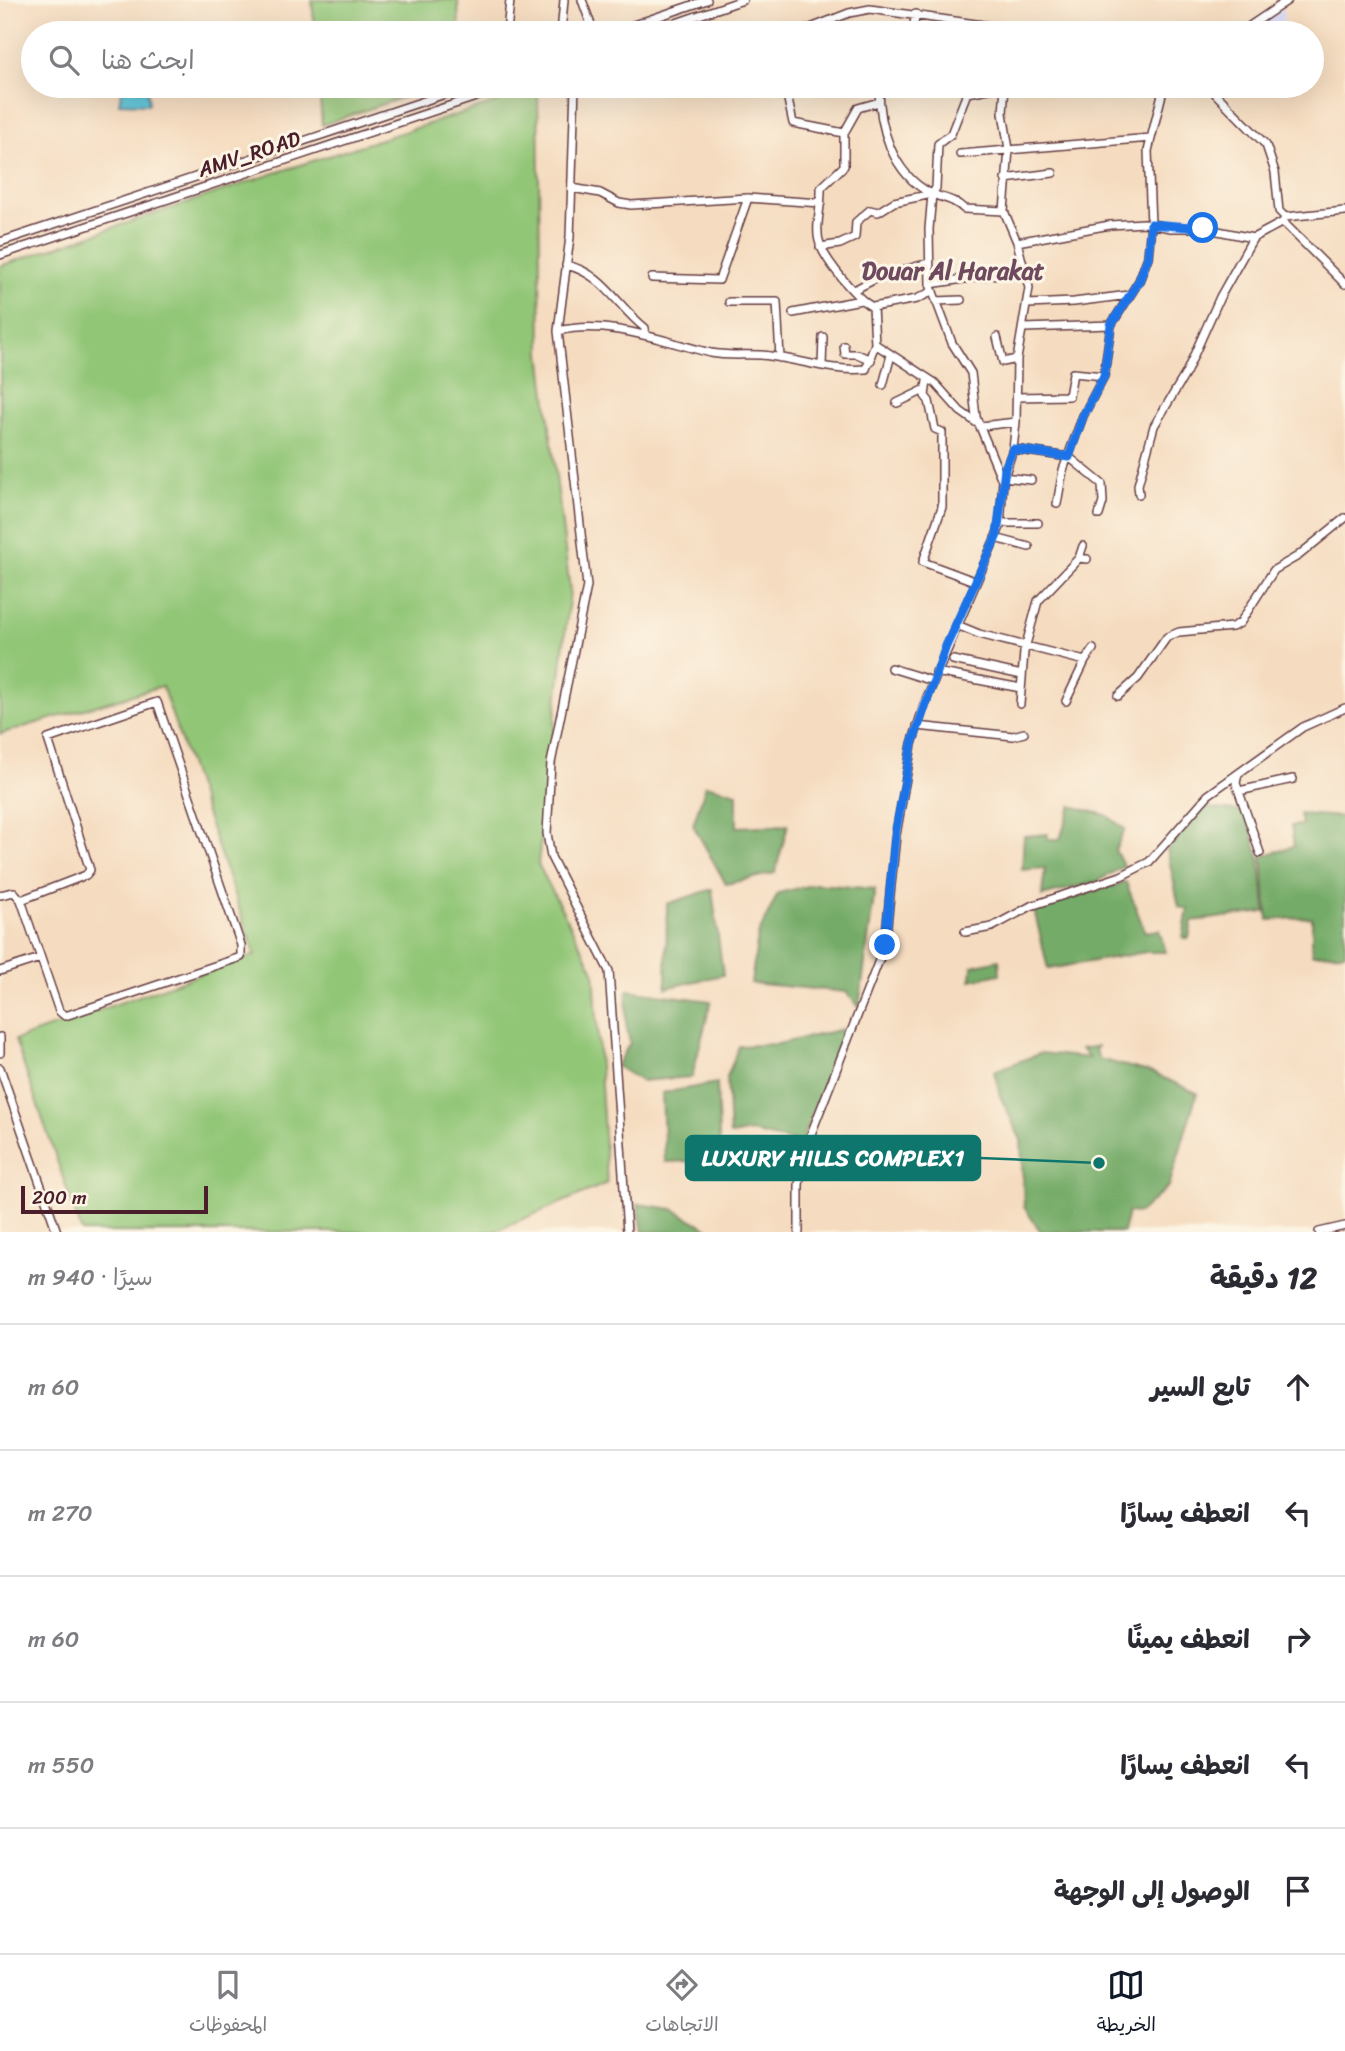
<!DOCTYPE html>
<html lang="ar">
<meta charset="utf-8">
<style>
:root{--surface:#fff;--page:#f2f2f3;--text:#2b2b33;--muted:#7c7c81;--line:#e1e1e2;--accent:#111827}
body{margin:0;font-family:Sriracha,"Playpen Sans Arabic",sans-serif;background:var(--page);color:var(--text);direction:rtl}
.scale{position:absolute;left:21px;bottom:18px;width:187px;box-sizing:border-box;padding-left:7px;border:4px solid #4a1f2b;border-top:0;font-size:19px;line-height:24px;white-space:nowrap;color:#4a1f2b;-webkit-text-stroke:5px #fcf5e5;paint-order:stroke}
.stop{position:absolute;width:21px;height:21px;margin:-16px;border:5px solid #1a73e8;border-radius:50%;background:#fff}
.stop.end{background:#1a73e8;border-color:#fff;box-shadow:0 2px 7px #0008}
.list{margin:0;padding:0;list-style:none}
h2{display:flex;justify-content:space-between;align-items:center;height:91px;margin:0;padding:0 28px;font-size:30px}
h2 small{font-size:23px;font-weight:400;color:var(--muted)}
.list li{display:grid;grid-template-columns:46px 1fr auto;gap:21px;align-items:center;box-sizing:border-box;height:126px;padding:0 28px;border-top:2px solid var(--line)}
.list b{display:block;font-size:26px;white-space:nowrap}
.list em{font-size:23px;font-style:normal;color:var(--muted)}
.icon{flex:none;width:38px;height:38px;fill:none;stroke:currentColor;stroke-width:2;stroke-linecap:round;stroke-linejoin:round}
.map{position:relative;flex:none;width:1345px;height:1232px;overflow:hidden;direction:ltr}
.search{position:absolute;background:var(--surface);box-shadow:0 7px 28px #0002;left:21px;right:21px;top:21px;height:77px;display:flex;align-items:center;gap:18px;box-sizing:border-box;padding:0 24px;border-radius:38px;color:var(--muted);font-size:26px}
.sheet{height:721px;background:var(--surface)}
nav{display:flex;justify-content:space-around;align-items:center;box-sizing:border-box;height:98px;border-top:2px solid var(--line);background:var(--surface);font-size:19px;color:var(--muted)}
nav a{display:grid;justify-items:center;gap:4px}
nav .on{color:var(--accent)}
.map>svg:first-child{display:block}
</style>
<div class="map">
<svg width="1345" height="1232" viewBox="0 0 1345 1232">
<rect width="100%" height="100%" fill="#fcf5e5"/>
<filter id="ink" filterUnits="userSpaceOnUse"><feTurbulence type="fractalNoise" baseFrequency=".0143" numOctaves="2"/><feDisplacementMap in="SourceGraphic" scale="14" xChannelSelector="R" yChannelSelector="G"/><feConvolveMatrix kernelMatrix="1 2 1 2 8 2 1 2 1" color-interpolation-filters="sRGB"/></filter>
<filter id="wash" filterUnits="userSpaceOnUse"><feTurbulence type="fractalNoise" baseFrequency=".00686" numOctaves="4" result="noise"/><feDisplacementMap in="SourceGraphic" scale="28" xChannelSelector="R" yChannelSelector="G"/><feGaussianBlur stdDeviation="1.57" result="paint"/><feColorMatrix in="noise" values="0 0 0 0 0 0 0 0 0 0 0 0 0 0 0 0 0 1.4 0 .05"/><feComposite in="paint" operator="in"/></filter>
<g filter="url(#wash)">
<rect width="100%" height="100%" fill="#f5dcc0"/>
<!-- built -->
<path fill="#d6d8f8" d="M1284 8 1283 33H1248L1274 15Z"/>
<!-- green -->
<path fill="#92c677" stroke="#6e7251" stroke-width="2" d="M312 0H458L459 33H315Z
M319 86H436L322 125Z
M538 89 541 353 570 591 538 864 594 971 607 1183 493 1232H82L15 1040 255 955 162 686 0 734V266L275 173Z"/>
<!-- forest -->
<path fill="#75ab68" stroke="#60654a" stroke-width="2" d="M706 785 737 793V827L788 825 775 873 726 884 693 825Z
M1071 806 1106 815 1125 829 1115 850 1124 866 1096 882 1042 896 1045 868 1022 870 1024 836 1048 834 1047 839H1060Z
M1201 807 1245 812 1259 856 1266 912 1192 921 1189 938H1183L1188 909 1179 907 1167 849Z
M1300 814 1345 817V953L1312 954V917L1268 920 1262 856 1294 846 1291 826 1302 825Z
M1126 882 1145 932 1159 930 1166 952H1146L1048 969 1034 909Z
M816 884 875 889 859 1007 846 992 751 983 758 935 778 893Z
M712 889 723 975 666 988 667 904Z
M999 960 1000 974 971 980 972 966Z
M627 990 711 1001 692 1077 641 1081 616 1066 630 1043 626 1024Z
M844 1029 801 1143 751 1132 730 1135 727 1077 739 1046 778 1044Z
M1099 1046 1095 1048 1099 1059 1153 1073 1197 1093 1169 1186 1139 1213 1128 1212 1123 1232H1041L1024 1207 1021 1140 1001 1098 994 1071 1041 1053 1089 1058 1081 1049Z
M717 1083 720 1160 665 1162 662 1093Z
M638 1204 673 1209 714 1232H643Z"/>
<!-- water -->
<path fill="#5dc6da" stroke="#547282" stroke-width="2" d="M134 86 138 90 147 89 149 104 119 103 122 90Z"/>
</g>
<g filter="url(#ink)">
<g fill="none" stroke-linecap="round" stroke-linejoin="round">
<!-- street casing -->
<g stroke="#643b41" stroke-width="10">
<path id="street" d="M582 0 594 33
M507 33 510 0
M561 33 564 0
M610 33 707 0
M647 33 743 0
M798 33 849 13 870 9 1039 33
M912 33 916 14
M1204 33 1241 32 1288 0
M575 86 570 237 558 331 587 586 551 763 547 833 551 857 609 971 627 1232
M879 86C879 127 892 173 930 193 943 199 953 198 964 209L1004 211
M1005 86 1003 113 1009 149 1004 211 1017 242
M1208 86 1266 145 1275 172 1279 211 1285 217 1283 222 1345 284
M844 133 858 108 879 102
M960 154 1151 138
M1005 179 1053 173
M572 188 600 193 619 203 631 205 748 198 821 203
M1285 217 1345 211
M0 242 469 86
M820 247 840 244 855 237 856 222 870 210 878 212 894 202 932 194
M0 255 509 86
M566 265C603 273 617 306 645 328V334
M652 278 719 280 748 198
M930 284 1004 273 1022 266
M854 290 881 276 929 263
M936 301 961 300
M729 302H777L780 358
M1027 304 1074 302 1129 295
M873 307 917 299 933 291
M793 313 861 300
M1111 325 1139 281 1148 257 1151 224 1148 151 1164 86
M1024 328 1111 325 1104 376 1083 416 1063 470 1057 504
M558 331C609 319 662 341 711 353 731 357 750 353 770 356 802 360 833 372 866 369L875 344 873 307C858 301 825 260 820 244 814 228 822 206 821 188L844 166V133L793 123 785 86
M997 337 1003 362 1017 359
M875 344 935 383 960 411 981 426 1016 422
M844 346 845 354H857L871 360
M822 366 823 337
M927 381 925 396 929 401 935 429 942 432V507L923 562 974 581
M883 385 891 355
M1017 397 1069 396 1073 373 1104 376
M897 403 926 389
M1013 449 1069 457 1102 484 1103 502 1099 515
M1003 477 1031 480
M1002 480 976 417 971 373 952 343 930 284 929 229 932 194 936 188 938 144 951 134 967 93 1005 86
M1139 494 1138 485 1154 426 1186 373 1220 297 1253 238
M1000 523H1038
M995 538 1029 547
M1079 558 1083 546
M957 625 979 634 1085 661 1066 701
M953 660 1022 675
M1085 661 1093 649
M891 668 933 681
M936 672 1021 688
M1118 696 1138 678 1167 637 1179 632 1232 627 1240 623 1274 570 1298 556 1345 518
M1020 704 1024 652 1038 601 1079 558 1087 559
M917 726 1013 736 1024 733
M1238 774 1236 783 1260 853
M1239 791 1293 779
M0 895 14 892 21 900 59 1011 65 1016 241 957V945L157 702 48 739 90 870 86 875 21 900
M965 932 992 927 1031 906 1121 876 1149 862 1208 795 1303 727 1345 708
M0 971 40 958
M0 1037V1053
M0 1068 57 1232
M799 1232V1185L804 1152 885 945 896 835 912 744 925 702 1000 527 1003 480 1013 449 1016 422 1017 359 1029 288 1017 242 1110 225 1144 223 1171 228H1203L1253 238 1283 222
M1319 1232 1345 1226"/>
</g>
<!-- street -->
<use href="#street" stroke="#fff" stroke-width="7"/>
</g>
</g>
<g fill="none" stroke-linecap="round" stroke-linejoin="round" filter="url(#ink)">
<!-- route -->
<path stroke="#1a73e8" stroke-width="9" d="M885 945 895 835 912 744 946 646 997 535 1005 468 1013 449 1069 457 1083 416 1104 376 1111 325 1139 281 1148 257 1151 224 1203 228"/>
</g>
<g text-anchor="middle" dominant-baseline="central" stroke-width="6" stroke-linejoin="round" paint-order="stroke">
<!-- street labels -->
<g font-size="21" fill="#4a1f2b" stroke="#fcf5e5">
<text transform="translate(249 154) rotate(-18)">AMV_ROAD</text>
</g>
<!-- quarter labels -->
<g font-size="24" font-weight="bold" fill="#6f4a5f" stroke="#fcf5e5">
<text x="953" y="271">Douar Al Harakat</text>
</g>
</g>
<!-- callouts -->
<path fill="none" stroke="#0f766e" stroke-width="2.5" d="M1099 1163L980 1158"/>
<circle fill="#0f766e" stroke="#fcf5e5" stroke-width="2.5" cx="1099" cy="1163" r="7"/>
<rect fill="#0f766e" stroke="#0f766e" stroke-width="2.5" x="686" y="1136" width="294" height="44" rx="7"/>
<g font-size="23" text-anchor="middle" font-weight="bold" fill="#fff">
<text x="833" y="1166">LUXURY HILLS COMPLEX1</text>
</g>
</svg>
<div class="scale">200 m</div>
<div class="stop" style="left:1203px;top:228px"></div>
<div class="stop end" style="left:885px;top:945px"></div>
<div class="search"><svg class="icon" aria-label="search" viewBox="0 0 24 24"><circle cx="10" cy="10" r="6"/><path d="M15 15l6 6"/></svg>ابحث هنا</div>
</div>
<section class="sheet">
<h2>12 دقيقة<small>سيرًا · 940 m</small></h2>
<ul class="list">
<li><svg class="icon" aria-label="ahead" viewBox="0 0 24 24"><path d="M12 20V5M6 11l6-6 6 6"/></svg><div><b>تابع السير</b></div><em>60 m</em></li>
<li><svg class="icon" aria-label="left" viewBox="0 0 24 24"><path d="M17 20v-9H6M10 6l-5 5 5 5"/></svg><div><b>انعطف يسارًا</b></div><em>270 m</em></li>
<li><svg class="icon" aria-label="right" viewBox="0 0 24 24"><path d="M7 20v-9h11M14 6l5 5-5 5"/></svg><div><b>انعطف يمينًا</b></div><em>60 m</em></li>
<li><svg class="icon" aria-label="left" viewBox="0 0 24 24"><path d="M17 20v-9H6M10 6l-5 5 5 5"/></svg><div><b>انعطف يسارًا</b></div><em>550 m</em></li>
<li><svg class="icon" aria-label="arrive" viewBox="0 0 24 24"><path d="M6 21V4h12l-3 4 3 4H6"/></svg><div><b>الوصول إلى الوجهة</b></div></li>
</ul>
</section>
<nav>
<a class="on"><svg class="icon" aria-label="map" viewBox="0 0 24 24"><path d="M3 6l6-2 6 2 6-2v14l-6 2-6-2-6 2zM9 4v14M15 6v14"/></svg>الخريطة</a>
<a><svg class="icon" aria-label="directions" viewBox="0 0 24 24"><path d="M12 3l9 9-9 9-9-9zM9 14v-3h6M13 9l2 2-2 2"/></svg>الاتجاهات</a>
<a><svg class="icon" aria-label="saved" viewBox="0 0 24 24"><path d="M7 4h10v16l-5-4-5 4z"/></svg>المحفوظات</a>
</nav>
